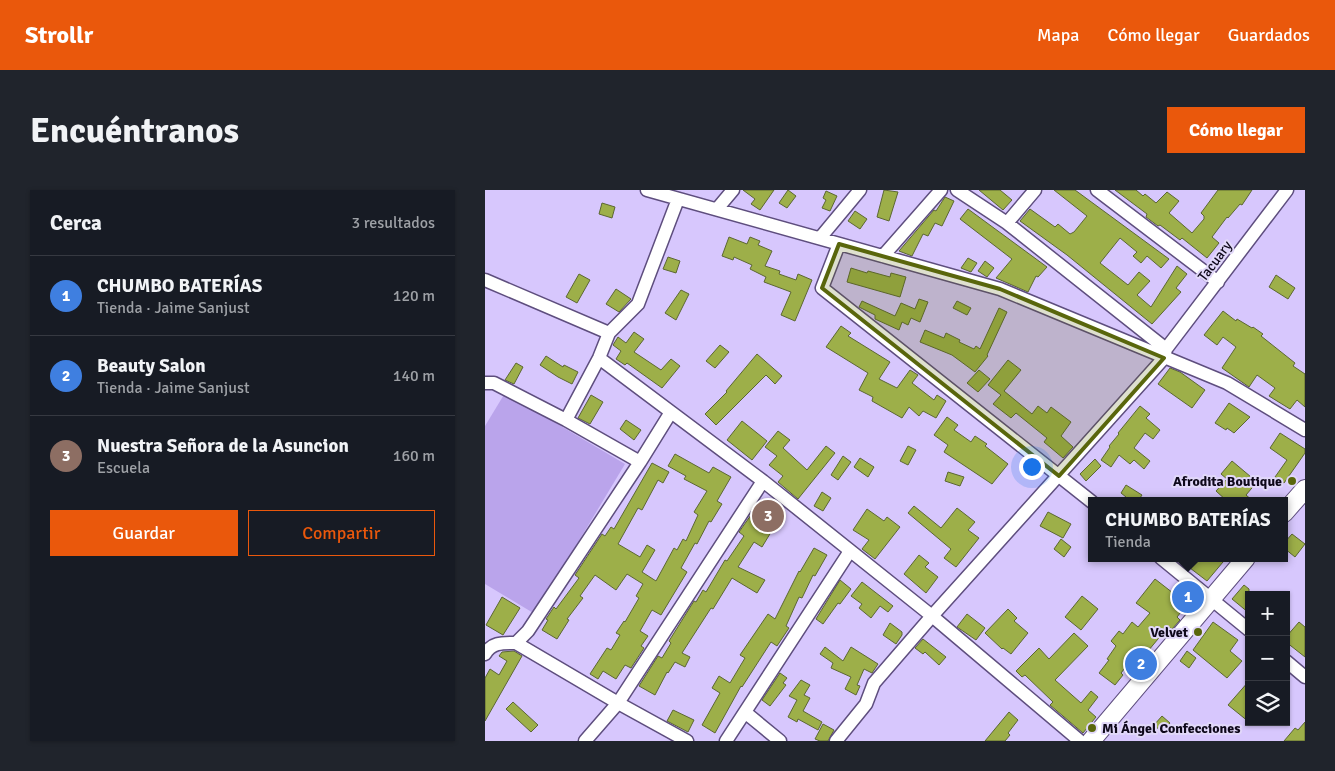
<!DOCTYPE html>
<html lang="es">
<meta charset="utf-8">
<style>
:root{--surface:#171b24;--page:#20242c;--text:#f1f3f6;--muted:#9ea1a6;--line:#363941;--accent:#ea580c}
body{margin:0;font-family:Signika,sans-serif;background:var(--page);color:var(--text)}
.controls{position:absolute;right:15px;bottom:15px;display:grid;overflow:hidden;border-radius:0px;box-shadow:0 1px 4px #0004}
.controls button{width:45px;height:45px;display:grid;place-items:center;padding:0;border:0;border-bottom:1px solid var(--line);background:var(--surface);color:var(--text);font:25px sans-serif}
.you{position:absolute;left:546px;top:276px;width:18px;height:18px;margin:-12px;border:4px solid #fff;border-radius:50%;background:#1a73e8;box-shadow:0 0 0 8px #1a73e833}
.badge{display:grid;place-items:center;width:32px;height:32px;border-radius:50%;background:var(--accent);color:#fff;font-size:16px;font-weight:700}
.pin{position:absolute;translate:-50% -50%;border:2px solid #fff;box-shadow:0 1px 5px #0006}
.popup{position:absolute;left:603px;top:307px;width:200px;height:65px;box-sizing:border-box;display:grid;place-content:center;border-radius:0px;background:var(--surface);filter:drop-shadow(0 1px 4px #0005);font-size:16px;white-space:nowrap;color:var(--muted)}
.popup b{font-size:19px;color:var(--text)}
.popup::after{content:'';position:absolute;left:50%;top:100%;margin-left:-10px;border:10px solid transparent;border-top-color:var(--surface)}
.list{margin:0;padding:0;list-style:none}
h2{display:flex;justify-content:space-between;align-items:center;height:65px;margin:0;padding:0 20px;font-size:21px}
h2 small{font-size:16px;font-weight:400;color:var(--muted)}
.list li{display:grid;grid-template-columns:32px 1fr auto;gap:15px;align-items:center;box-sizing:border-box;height:80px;padding:0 20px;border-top:1px solid var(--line)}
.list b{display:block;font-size:19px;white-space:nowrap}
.list p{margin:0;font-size:16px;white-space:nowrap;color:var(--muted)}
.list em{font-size:16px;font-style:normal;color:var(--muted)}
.actions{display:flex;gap:10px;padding:15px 20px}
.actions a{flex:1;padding:11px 0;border:1px solid var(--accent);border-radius:0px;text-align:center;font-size:18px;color:var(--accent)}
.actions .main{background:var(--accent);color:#fff}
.icon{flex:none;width:28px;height:28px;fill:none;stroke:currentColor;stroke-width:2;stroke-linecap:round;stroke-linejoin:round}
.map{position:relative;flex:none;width:820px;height:551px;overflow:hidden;border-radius:0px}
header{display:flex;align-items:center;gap:30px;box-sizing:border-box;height:70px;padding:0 25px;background:var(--accent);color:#fff}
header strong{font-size:24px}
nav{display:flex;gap:28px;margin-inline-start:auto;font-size:18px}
.intro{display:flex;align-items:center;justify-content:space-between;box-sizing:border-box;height:120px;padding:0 30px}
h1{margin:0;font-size:35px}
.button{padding:12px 22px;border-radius:0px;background:var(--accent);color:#fff;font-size:18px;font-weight:700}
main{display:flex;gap:30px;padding:0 30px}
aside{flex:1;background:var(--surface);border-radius:0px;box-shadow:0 1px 4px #0004}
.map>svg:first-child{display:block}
</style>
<header>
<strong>Strollr</strong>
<nav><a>Mapa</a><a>Cómo llegar</a><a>Guardados</a></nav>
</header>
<div class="intro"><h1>Encuéntranos</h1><a class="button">Cómo llegar</a></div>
<main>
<aside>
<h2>Cerca<small>3 resultados</small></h2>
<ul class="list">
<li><span class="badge" style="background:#3f7fe0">1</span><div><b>CHUMBO BATERÍAS</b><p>Tienda · Jaime Sanjust</p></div><em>120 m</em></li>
<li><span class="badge" style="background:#3f7fe0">2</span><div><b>Beauty Salon</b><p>Tienda · Jaime Sanjust</p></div><em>140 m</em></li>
<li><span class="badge" style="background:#8d6e63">3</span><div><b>Nuestra Señora de la Asuncion</b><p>Escuela</p></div><em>160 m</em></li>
</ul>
<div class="actions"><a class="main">Guardar</a><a>Compartir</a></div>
</aside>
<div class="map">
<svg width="820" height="551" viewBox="0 0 820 551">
<rect width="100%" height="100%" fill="#d7c7fd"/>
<!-- pitch -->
<path fill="#baa4eb" d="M20 203 140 274 50 424 0 394V236Z"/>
<!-- building -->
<path fill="#9daf49" stroke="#5c6732" d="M258 0H289L275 20 266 14 270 9Z
M303 0 311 6 302 18 294 13Z
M399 0 413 2 404 31 392 27Z
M494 0H515L527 10 518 20Z
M569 0H590L684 69 676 78 662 66 656 73 648 66 652 62 635 48 615 73 643 95 654 82 665 91 652 105 666 117 692 76 702 84 691 98 696 102 667 134 582 65 535 31 545 19 570 37 573 34 585 44 589 42 602 26Z
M630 0H651L658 6 660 4 671 13 682 2 694 11 684 23 707 43 719 29V26L716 23 733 0H767L757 15 755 14 743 28 742 27 727 47 734 53 722 68 697 48 695 50 675 35 673 36 661 27 662 24Z
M341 1 352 6 345 21 337 18 341 10 338 8Z
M460 7 469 11 457 36 450 33 443 46 438 44 427 66 414 61 449 20 451 21Z
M117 13 130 17 127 28 114 24Z
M483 19 562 77 553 87 551 86 543 102 511 88 527 69 475 29Z
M370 21 382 29 375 39 363 31Z
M244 47 262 54 265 47 275 51 273 55 287 61 280 76 295 81 294 84 311 90 313 84 327 90 310 131 296 125 306 102 279 92 281 87 265 79 267 75 249 67 248 70 237 66Z
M183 67 195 71 191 83 178 79Z
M483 68 492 73 486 82 476 78Z
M500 71 509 78 502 87 493 81Z
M366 78 382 83 383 81 405 87 406 83 421 87 415 107 362 92Z
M94 84 105 90 92 113 81 107Z
M791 85 810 98 803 109 784 97Z
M131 99 146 109 134 122 121 114Z
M196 100 204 104 191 130 180 123Z
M434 109 443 112 435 132 426 128 423 135 417 132 414 140 390 129V125L374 117 377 111 410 126 416 113 430 119Z
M472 111 486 118 482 125 468 118Z
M514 118 522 122 502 165 503 166 490 182 467 165 435 152 440 140 459 148 461 143 475 150 474 152 489 159 491 156 495 159Z
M738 121 751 131 752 129 767 138 768 137 778 144 776 146 810 173 808 176 820 184V217L812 210 805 219 792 211 784 206 790 198 772 185 764 197 737 178 751 157 738 147 732 155 719 145Z
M356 136 366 143 363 146 405 172 394 189 412 198 425 180 433 185 427 193 449 210 452 205 461 211 451 228 438 221 434 226 424 217 417 228 387 211 388 207 374 200 383 183 341 157Z
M149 142 159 149 149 162 176 180 186 169 195 176 177 198 142 173 140 175 131 169 136 161 128 155 133 147 141 153Z
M235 155 244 162 230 178 221 171Z
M272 164 297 186 290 194 281 185 231 235 220 224 242 202 241 201Z
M61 166 78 177 79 175 93 182 87 194 73 187 55 175Z
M523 170 536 180 519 201 547 224 553 216 562 223 566 217 586 232 576 246 588 257 578 268 559 252 562 248 531 223 526 228 508 214 516 205 503 195Z
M31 173 38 177 29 194 20 190Z
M685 178 695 182 720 200 707 218 673 194Z
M494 180 505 189 493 202 482 193Z
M106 205 118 212 105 234 93 228Z
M744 213 765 227 749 243 742 238 741 240 730 233Z
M655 216 665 224 661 228 675 240 668 249 660 243 649 258 665 271 659 279 649 270 645 274 634 265 626 277 616 270 625 257 624 256 634 244 633 243Z
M462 227 473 235 469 240 486 252 490 246 502 254 500 256 523 274 507 294 459 262 463 255 449 245Z
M141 230 156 240 149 250 135 239Z
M257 231 282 251 267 270 242 250Z
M293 241 305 250 298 258 322 280 341 256 350 263 313 309 293 292 298 286 284 275 292 266 280 257Z
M795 243 820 259V263L799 293 790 287 802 270 785 258Z
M423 256 431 260 423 275 415 271Z
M190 264 224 283 228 277 246 287 232 311 237 314 226 332 224 331 212 354 210 353 196 378 202 382 176 425 167 420 155 441 163 446 156 456 159 458 146 478 140 475 131 489 118 481 113 489 105 484 122 458 126 460 135 445 131 443 139 431 140 432 154 408 151 406 158 394 142 384 131 400 110 385 95 406 98 408 82 429 84 430 72 449 57 440 63 430 61 429 69 417 71 419 94 388 90 385 117 344 120 346 126 337 129 339 167 273 184 282 178 293 173 290 157 320 153 318 133 354 155 367 162 355 170 360 157 382 171 391 189 358 192 360 198 349 201 351 213 325 209 322 222 301 199 289 201 286 183 276Z
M358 266 366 272 353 290 346 285Z
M375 268 389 277 383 287 369 277Z
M610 269 616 276 601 291 595 284Z
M747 271 772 292 761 305 768 311H742L731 301 742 289 736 284Z
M463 282 479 287 475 296 460 291Z
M641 295 657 305 653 311H639L641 307 636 303Z
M337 302 346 308 338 321 329 316Z
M278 315 297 324 277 357 269 352 253 377 280 390 272 403 247 388 228 419 226 418 197 463 205 467 200 477 190 472 183 483 182 482 170 505 154 496 173 466 177 468 186 453 184 451 209 411 211 412 218 400 221 402 240 370 242 371 259 346 254 342 266 325 272 329Z
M429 316 456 338 472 318 490 332 483 340 494 348 471 377 459 368 466 359 423 323Z
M382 319 399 331 402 327 415 337 390 369 377 359 384 350 368 340Z
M563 322 586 334 578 348 555 336Z
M807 344 820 354 810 367 799 358V353Z
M576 349 586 357 579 367 569 359Z
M329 358 342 365 330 386 328 385 317 408 314 407 301 436 304 438 292 456 286 452 257 497 256 496 230 543 217 535 235 503 227 498 234 486 245 493 260 468 255 465 283 424 290 429 314 381 315 382Z
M434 365 444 373 440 377 453 387 441 403 419 384Z
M713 368H733L738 372 722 391 705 378Z
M670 389 688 403 690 401 704 412 692 427 695 430 687 439 683 437 663 461 661 459 650 472 647 469 636 483 638 485 630 495 614 483 624 470 622 469 631 456 626 451 634 441 638 444 647 432 653 437 665 423 651 413Z
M355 390 366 399 355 414 353 413 338 434 331 429Z
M377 392 408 416 403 422 395 416 386 428 374 418 377 414 366 406Z
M759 395 764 399V423L747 409Z
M597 406 613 419 596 440 580 427Z
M17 407 35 418 18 445 1 435Z
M523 419 532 428 529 431 543 443 526 464 518 458 517 459 500 443Z
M482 424 500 438 491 450 472 437Z
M728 432 753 450 745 461 757 471 742 488 708 460Z
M814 432 820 437V467L801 452V447Z
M405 433 417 442V445L411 454 398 445Z
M589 443 603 456 570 490 596 513 606 501 613 507 603 520 611 527 598 543 565 515 568 512 540 485 537 487 531 481 554 458 564 469Z
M438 449 461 467 454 475 440 462 438 464 430 458Z
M340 457 358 471 366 457 393 474 387 483 379 479 372 495 375 496 371 505 360 499 366 487 346 478 348 473 335 464Z
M29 461 37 466 0 531V488L5 479 14 485 22 471 14 466 17 462Z
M702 461 711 468 704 478 695 471Z
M295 483 302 488 298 493 301 495 285 516 277 510Z
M316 490 325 495 319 505 325 508 318 521 337 532 333 540 313 529 312 532 303 527 312 510 304 506Z
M764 491V532L743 515Z
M28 512 53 535 46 542 21 519Z
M188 520 209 530 203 542 182 531Z
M524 522 533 530 523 543 525 545 520 551H500Z
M677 526 685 533 677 542 669 535Z
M820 532V551H799L810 538 813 540Z
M338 534 349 540 343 551H335L330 549Z"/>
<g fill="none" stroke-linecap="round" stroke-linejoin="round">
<!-- minor casing -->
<g stroke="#5e4e7e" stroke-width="15">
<path id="minor" d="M162 0 515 99 742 193 820 240
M612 0 733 92
M232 19 248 0
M522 33 550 0
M335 48 375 0
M354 54 337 98 607 312
M398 66 456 0
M0 90 124 143
M681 159 802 0
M114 168 278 291 447 426 595 551
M0 193H9L81 230 155 272
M81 230 114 168 124 143 153 114 193 9
M676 368 764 440
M31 453 133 513 202 551
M0 464C7 452 18 453 31 453L43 441 155 272 186 222
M801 471 820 487
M261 523 295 551
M100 551 133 513 278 291
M241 551 365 361
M351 551 381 514 389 493 447 426 679 168 681 159 522 33 472 0"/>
</g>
<!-- secondary casing -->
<g stroke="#5e4e7e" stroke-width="20">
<path id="secondary" d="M799 323 820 299
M606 551 761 368"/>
</g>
<!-- minor -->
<use href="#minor" stroke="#fff" stroke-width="12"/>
<!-- secondary -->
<use href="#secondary" stroke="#fff" stroke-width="18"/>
</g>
<!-- marked area -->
<path fill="#59660c" fill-opacity="0.2" stroke="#59660c" stroke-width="4" stroke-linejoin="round" d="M354 54 515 99 679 168 574 286 337 98Z"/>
<!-- markers -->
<g fill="#59660c" stroke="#e1d8f9" stroke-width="2">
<circle cx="807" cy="291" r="5"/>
<circle cx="713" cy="442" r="5"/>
<circle cx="607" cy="538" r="5"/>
</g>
<g text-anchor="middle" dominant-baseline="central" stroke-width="4" stroke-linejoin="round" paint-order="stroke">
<!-- street labels -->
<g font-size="14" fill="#0e081a" stroke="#e1d8f9">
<text transform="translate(730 71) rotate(-53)">Tacuary</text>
</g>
<!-- poi labels -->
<g font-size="14" font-weight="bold" fill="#0e081a" stroke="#e1d8f9" text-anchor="end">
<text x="797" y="291">Afrodita Boutique</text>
<text x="703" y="442">Velvet</text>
<text x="617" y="538" text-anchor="start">Mi Ángel Confecciones</text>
</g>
</g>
</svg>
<div class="controls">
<button>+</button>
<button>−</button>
<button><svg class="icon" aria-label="layers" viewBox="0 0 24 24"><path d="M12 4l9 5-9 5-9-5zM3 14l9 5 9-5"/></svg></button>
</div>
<div class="you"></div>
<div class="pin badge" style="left:703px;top:407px;background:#3f7fe0">1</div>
<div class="popup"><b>CHUMBO BATERÍAS</b>Tienda</div>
<div class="pin badge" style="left:656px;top:474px;background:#3f7fe0">2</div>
<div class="pin badge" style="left:283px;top:326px;background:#8d6e63">3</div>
</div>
</main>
